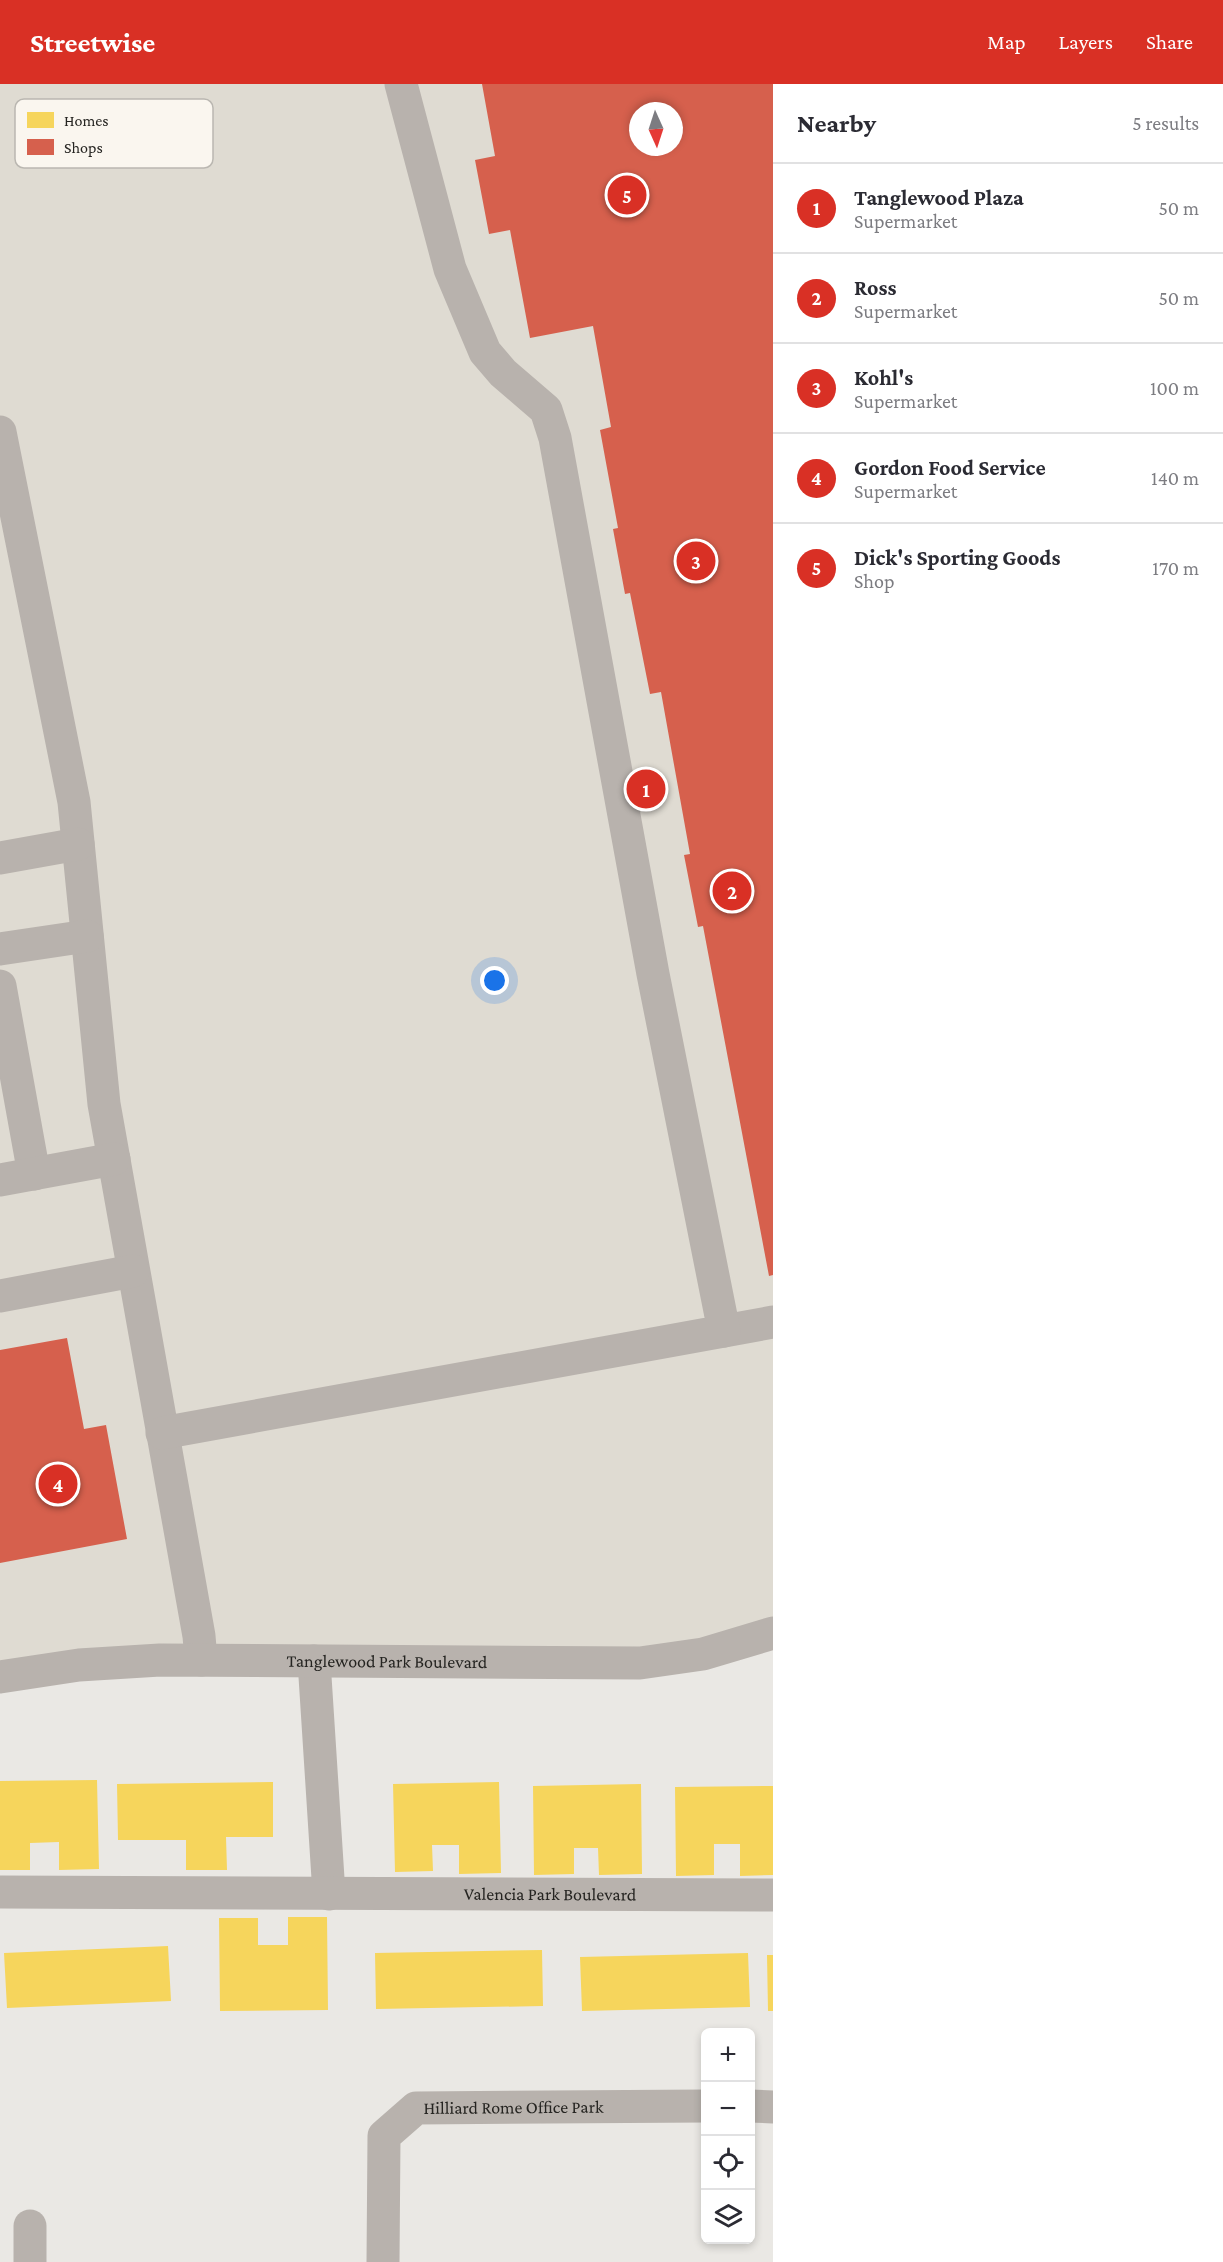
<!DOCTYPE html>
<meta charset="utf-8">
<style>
:root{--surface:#fff;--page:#f2f2f3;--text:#2b2b33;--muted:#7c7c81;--line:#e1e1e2;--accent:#d93025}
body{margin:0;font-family:"Crimson Pro",serif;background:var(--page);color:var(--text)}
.controls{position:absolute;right:18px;bottom:18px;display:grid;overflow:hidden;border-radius:9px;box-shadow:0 3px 9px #0003}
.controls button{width:54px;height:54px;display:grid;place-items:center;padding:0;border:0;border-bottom:2px solid var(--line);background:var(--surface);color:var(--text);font:30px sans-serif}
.compass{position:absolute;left:629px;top:18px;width:54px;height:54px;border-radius:50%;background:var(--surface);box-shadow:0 3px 9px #0003;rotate:177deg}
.you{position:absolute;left:495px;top:897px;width:21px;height:21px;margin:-15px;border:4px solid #fff;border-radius:50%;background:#1a73e8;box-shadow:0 0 0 9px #1a73e833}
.badge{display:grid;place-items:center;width:39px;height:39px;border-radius:50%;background:var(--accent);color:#fff;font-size:20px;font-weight:700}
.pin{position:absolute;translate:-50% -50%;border:3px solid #fff;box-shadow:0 2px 6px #0006}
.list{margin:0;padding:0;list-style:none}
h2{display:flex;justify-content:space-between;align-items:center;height:78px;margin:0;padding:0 24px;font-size:26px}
h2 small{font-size:20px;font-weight:400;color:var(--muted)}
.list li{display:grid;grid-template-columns:39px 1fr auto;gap:18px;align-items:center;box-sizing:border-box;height:90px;padding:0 24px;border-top:2px solid var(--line)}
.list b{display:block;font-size:22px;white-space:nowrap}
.list p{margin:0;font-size:20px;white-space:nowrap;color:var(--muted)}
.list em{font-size:20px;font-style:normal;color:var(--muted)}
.icon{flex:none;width:33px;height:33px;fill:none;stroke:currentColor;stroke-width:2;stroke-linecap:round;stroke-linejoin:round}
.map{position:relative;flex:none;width:773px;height:2178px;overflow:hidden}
header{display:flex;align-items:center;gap:36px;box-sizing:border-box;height:84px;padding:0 30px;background:var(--accent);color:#fff}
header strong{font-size:28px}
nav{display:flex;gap:33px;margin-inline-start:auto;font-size:21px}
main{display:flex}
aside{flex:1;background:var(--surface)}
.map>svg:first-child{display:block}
</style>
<header>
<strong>Streetwise</strong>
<nav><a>Map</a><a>Layers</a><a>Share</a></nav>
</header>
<main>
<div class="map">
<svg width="773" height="2178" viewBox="0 0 773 2178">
<rect width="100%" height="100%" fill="#eae8e4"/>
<!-- built -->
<path fill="#dfdbd2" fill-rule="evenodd" d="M0 0H773V1549L703 1570 0 1593ZM638 27H674V63H638Z"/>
<!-- homes -->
<path fill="#f6d55c" d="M97 1696 99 1785 59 1786V1758L30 1759V1786H0V1697Z
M273 1698V1753H226L227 1786H186V1756H118L117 1700Z
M499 1698 501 1789 459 1790V1761H432L433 1787 395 1788 393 1700Z
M641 1700 642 1790 599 1791 598 1764H574V1790L534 1791 533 1702Z
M773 1702V1791L740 1792V1760H714V1791L676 1792 675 1703Z
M288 1833H327L328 1926 220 1927 219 1834H258V1861H288Z
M168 1862 171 1917 7 1924 4 1869Z
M542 1866 543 1922 376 1925 375 1869Z
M748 1869 750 1923 582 1927 580 1873Z
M767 1871H773V1927H768Z"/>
<!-- shops -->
<path fill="#d6604d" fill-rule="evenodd" d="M482 0H773V1191L769 1192 703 842 698 843 684 771 690 770 661 608 650 610 630 509 625 510 613 445 618 444 600 346 611 343 593 242 530 254 510 146 489 150 475 76 495 72ZM638 27H674V63H638Z
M67 1254 84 1345 106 1341 127 1455 0 1479V1266Z"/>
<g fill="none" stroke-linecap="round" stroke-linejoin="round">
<!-- minor -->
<g stroke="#b8b2ad" stroke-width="33">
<path d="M0 348 74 718 104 1020 199 1552 201 1576"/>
<path d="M0 774 78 760"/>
<path d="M0 865 87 852"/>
<path d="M0 902 34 1090"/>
<path d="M0 1096 114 1075"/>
<path d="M0 1212 133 1187"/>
<path d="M724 1247 773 1238"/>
<path d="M162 1349 724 1247 653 890 555 354 546 326 503 289 485 268 450 185 401 0"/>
<path d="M314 1577 329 1810"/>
<path id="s1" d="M0 1593 79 1581 160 1576 640 1579 703 1570 773 1549"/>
<path id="s2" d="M0 1808 773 1811"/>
<path d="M750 2022 773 2023"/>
<path d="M30 2142V2178"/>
<path id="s3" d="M383 2178 384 2052 416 2024 706 2022"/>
</g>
</g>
<g text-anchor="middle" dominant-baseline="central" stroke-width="6" stroke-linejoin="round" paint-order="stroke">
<!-- street labels -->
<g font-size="18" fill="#252421" stroke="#faf6ef">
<text stroke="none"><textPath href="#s1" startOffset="388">Tanglewood Park Boulevard</textPath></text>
<text stroke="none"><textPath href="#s2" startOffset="550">Valencia Park Boulevard</textPath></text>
<text stroke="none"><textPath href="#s3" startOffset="266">Hilliard Rome Office Park</textPath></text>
</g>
</g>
<!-- legend -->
<rect x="15" y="15" width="198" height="69" rx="9" fill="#faf6ef" stroke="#bab7b1" stroke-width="1.5"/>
<rect x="27" y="28" width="27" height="16" fill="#f6d55c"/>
<rect x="27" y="55" width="27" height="16" fill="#d6604d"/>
<g font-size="16" fill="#252421">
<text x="64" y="42">Homes</text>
<text x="64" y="69">Shops</text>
</g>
</svg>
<div class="controls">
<button>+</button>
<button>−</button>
<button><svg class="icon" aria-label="locate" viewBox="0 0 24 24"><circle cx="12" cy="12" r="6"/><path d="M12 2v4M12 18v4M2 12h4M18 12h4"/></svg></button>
<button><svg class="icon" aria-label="layers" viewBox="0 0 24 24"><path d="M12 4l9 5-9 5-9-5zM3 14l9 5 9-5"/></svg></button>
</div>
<svg class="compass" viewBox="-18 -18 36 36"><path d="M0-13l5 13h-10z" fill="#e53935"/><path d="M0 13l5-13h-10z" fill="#7c7c81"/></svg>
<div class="you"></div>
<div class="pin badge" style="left:646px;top:705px">1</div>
<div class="pin badge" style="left:732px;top:807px">2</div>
<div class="pin badge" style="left:696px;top:477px">3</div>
<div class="pin badge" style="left:58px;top:1400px">4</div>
<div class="pin badge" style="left:627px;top:111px">5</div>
</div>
<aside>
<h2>Nearby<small>5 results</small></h2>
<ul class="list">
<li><span class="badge">1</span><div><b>Tanglewood Plaza</b><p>Supermarket</p></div><em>50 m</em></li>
<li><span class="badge">2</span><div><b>Ross</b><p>Supermarket</p></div><em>50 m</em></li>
<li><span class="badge">3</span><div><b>Kohl's</b><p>Supermarket</p></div><em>100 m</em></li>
<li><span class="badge">4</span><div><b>Gordon Food Service</b><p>Supermarket</p></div><em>140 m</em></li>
<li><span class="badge">5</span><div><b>Dick's Sporting Goods</b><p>Shop</p></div><em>170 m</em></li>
</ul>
</aside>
</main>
